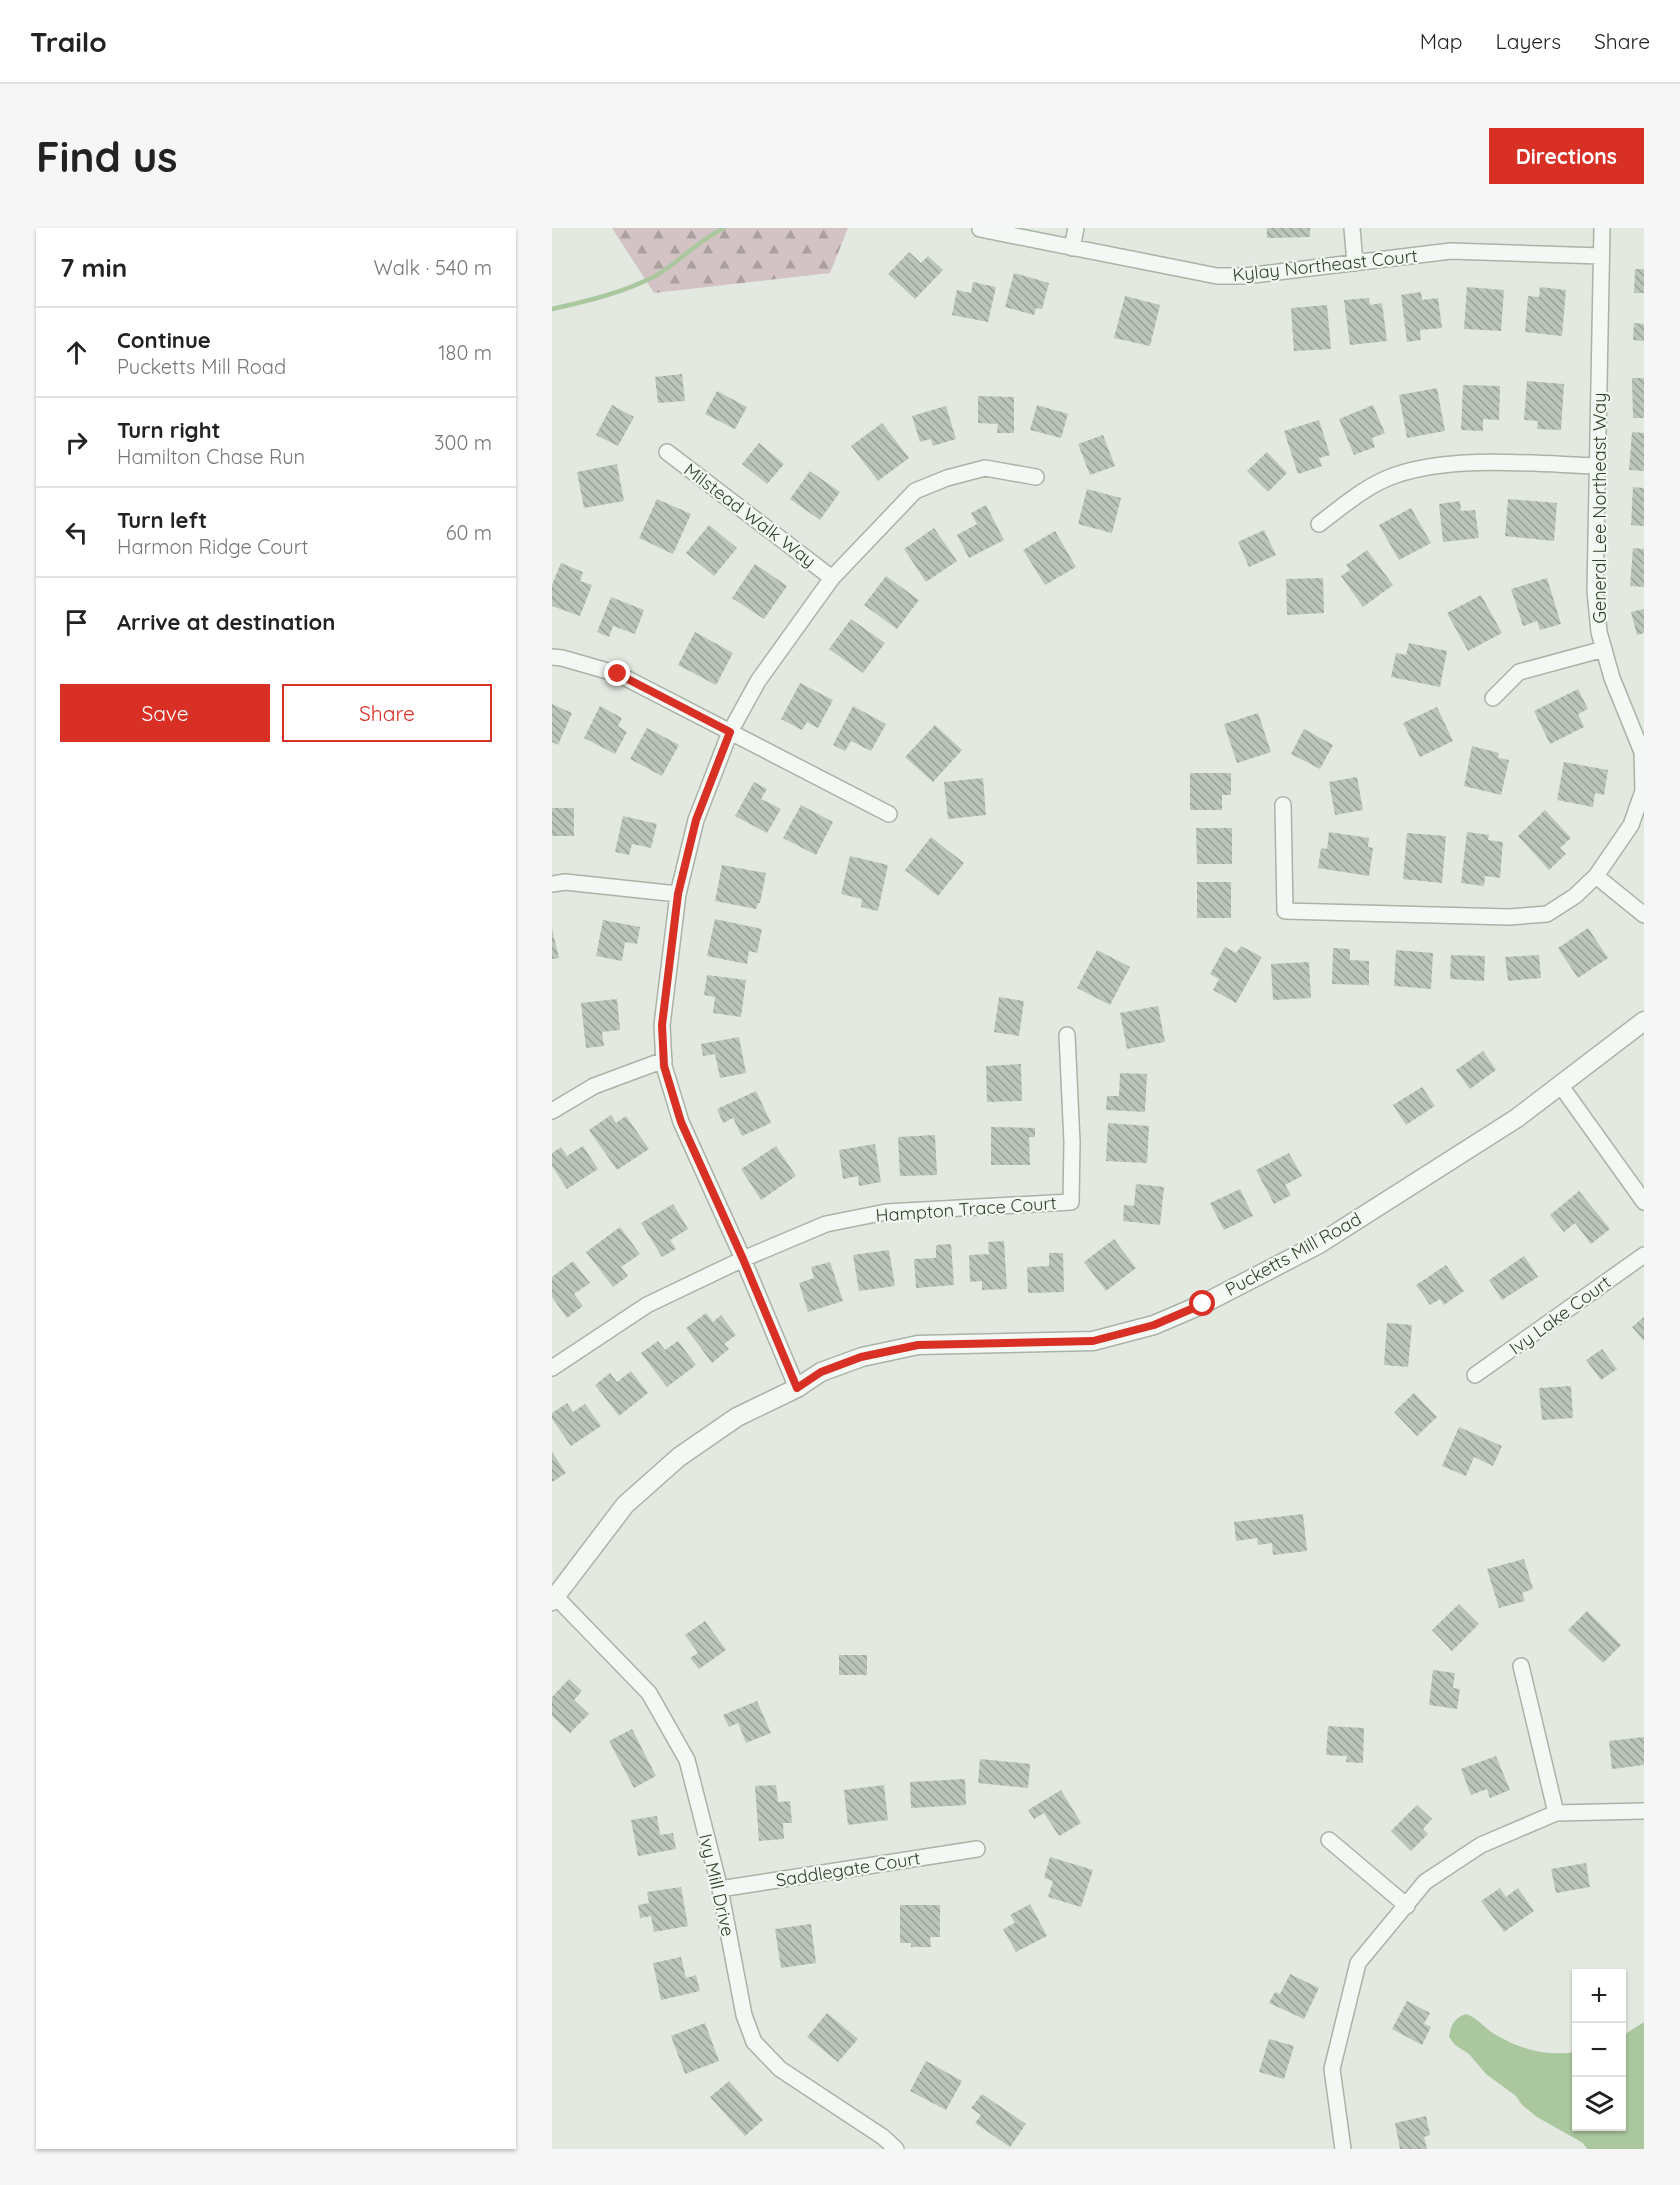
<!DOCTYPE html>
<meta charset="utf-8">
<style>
:root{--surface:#fff;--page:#f6f6f6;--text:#222;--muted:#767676;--line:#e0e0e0;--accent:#d93025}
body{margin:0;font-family:Quicksand,sans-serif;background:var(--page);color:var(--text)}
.controls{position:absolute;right:18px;bottom:18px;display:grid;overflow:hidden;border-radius:0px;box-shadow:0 2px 4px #0004}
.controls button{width:54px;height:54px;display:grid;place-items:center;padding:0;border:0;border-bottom:2px solid var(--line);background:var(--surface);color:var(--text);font:30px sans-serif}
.stop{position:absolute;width:18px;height:18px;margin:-14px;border:4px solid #d93025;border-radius:50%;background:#fff}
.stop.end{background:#d93025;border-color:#fff;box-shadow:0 2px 6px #0008}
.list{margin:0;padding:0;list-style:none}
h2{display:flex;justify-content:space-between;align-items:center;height:78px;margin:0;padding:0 24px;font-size:26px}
h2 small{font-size:20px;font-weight:400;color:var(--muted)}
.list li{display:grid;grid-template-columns:39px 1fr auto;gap:18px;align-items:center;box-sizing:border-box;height:90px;padding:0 24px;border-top:2px solid var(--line)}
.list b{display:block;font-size:22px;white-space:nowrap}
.list p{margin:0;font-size:20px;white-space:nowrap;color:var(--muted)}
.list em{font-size:20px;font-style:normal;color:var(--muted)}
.actions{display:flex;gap:12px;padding:18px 24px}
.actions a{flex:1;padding:14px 0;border:2px solid var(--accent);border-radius:0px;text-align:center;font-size:21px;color:var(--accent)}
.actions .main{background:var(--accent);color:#fff}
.icon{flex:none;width:33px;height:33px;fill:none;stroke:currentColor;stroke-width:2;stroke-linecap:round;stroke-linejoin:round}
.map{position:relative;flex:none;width:1092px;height:1921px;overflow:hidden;border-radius:0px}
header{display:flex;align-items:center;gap:36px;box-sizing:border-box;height:84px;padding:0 30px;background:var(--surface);border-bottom:2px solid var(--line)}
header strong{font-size:28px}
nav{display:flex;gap:33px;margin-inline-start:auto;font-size:21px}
.intro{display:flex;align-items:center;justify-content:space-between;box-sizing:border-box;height:144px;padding:0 36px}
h1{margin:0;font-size:42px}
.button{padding:15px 27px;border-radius:0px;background:var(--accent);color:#fff;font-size:21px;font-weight:700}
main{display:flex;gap:36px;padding:0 36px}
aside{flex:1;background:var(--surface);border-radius:0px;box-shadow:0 2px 4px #0004}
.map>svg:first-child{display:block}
</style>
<header>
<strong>Trailo</strong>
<nav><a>Map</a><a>Layers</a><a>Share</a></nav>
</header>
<div class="intro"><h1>Find us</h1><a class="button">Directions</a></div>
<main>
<aside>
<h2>7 min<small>Walk · 540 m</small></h2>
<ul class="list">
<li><svg class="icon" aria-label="ahead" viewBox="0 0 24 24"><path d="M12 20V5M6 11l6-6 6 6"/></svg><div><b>Continue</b><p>Pucketts Mill Road</p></div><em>180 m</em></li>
<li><svg class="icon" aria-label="right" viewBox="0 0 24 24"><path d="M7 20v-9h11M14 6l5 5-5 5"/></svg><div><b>Turn right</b><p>Hamilton Chase Run</p></div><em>300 m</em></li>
<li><svg class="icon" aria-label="left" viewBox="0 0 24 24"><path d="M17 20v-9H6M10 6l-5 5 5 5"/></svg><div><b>Turn left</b><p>Harmon Ridge Court</p></div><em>60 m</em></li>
<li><svg class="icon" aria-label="arrive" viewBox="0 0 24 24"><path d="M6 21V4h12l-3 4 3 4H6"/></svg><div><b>Arrive at destination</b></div></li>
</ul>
<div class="actions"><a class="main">Save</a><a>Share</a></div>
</aside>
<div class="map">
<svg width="1092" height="1921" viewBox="0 0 1092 1921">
<defs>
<pattern id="forest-firs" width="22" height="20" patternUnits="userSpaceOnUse" patternTransform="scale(1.5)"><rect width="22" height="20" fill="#d3c3c4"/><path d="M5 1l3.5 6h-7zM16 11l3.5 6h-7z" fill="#aca09f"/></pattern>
<pattern id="building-back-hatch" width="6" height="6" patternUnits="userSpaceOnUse" patternTransform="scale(1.5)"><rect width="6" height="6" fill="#bbc6b9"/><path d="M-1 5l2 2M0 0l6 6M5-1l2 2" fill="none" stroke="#98a297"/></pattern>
</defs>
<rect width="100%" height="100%" fill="#e3e9e1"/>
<!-- forest -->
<path fill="url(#forest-firs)" d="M60 0H296L278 45 102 65Z"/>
<!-- water -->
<path fill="#aac79e" d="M914 1786C926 1790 933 1801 944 1807 970 1822 995 1828 1024 1824V1898H1070V1808L1092 1794V1921H1035L1031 1915 985 1889 970 1877 964 1868 934 1846 917 1826 903 1817 897 1809C899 1797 902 1790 914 1786Z"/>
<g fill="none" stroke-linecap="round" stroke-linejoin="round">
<!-- stream -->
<path stroke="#aac79e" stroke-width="4.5" d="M0 81C35 73 71 65 103 48 127 35 145 13 172 0"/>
</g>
<!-- building -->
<path fill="url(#building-back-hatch)" d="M715 0H758V9L715 10Z
M357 24 369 35 376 28 391 42 363 71 336 46Z
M1083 41H1092V65H1082Z
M462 45 497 55 490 81 484 80 482 87 453 79Z
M421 54 444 59 436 94 400 87 405 62 419 65Z
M915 59 952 62 949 103 912 101Z
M988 59 1014 62 1010 108 973 104 976 68 987 69Z
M869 64 870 72 886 70 890 100 868 102 869 112 855 114 849 67Z
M573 68 608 77 598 118 562 110Z
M817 70 818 77 830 75 835 113 798 117 792 72Z
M775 77 779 121 742 123 739 80Z
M1082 95 1092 96V113L1081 112Z
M130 146 133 173 106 175 103 149Z
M1080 150H1092V190H1081Z
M975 153 1012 156 1009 202 985 201 986 193 972 192Z
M911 157 948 158 947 192 931 191V203L909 202Z
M885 160 893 203 855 210 847 167Z
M165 163 195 179 183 201 153 186Z
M426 168 462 169V205H445L446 196 426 195Z
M60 177 82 189 66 218 44 207Z
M485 177 516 186 509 210 478 202Z
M821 177 833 205 820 210 823 219 802 227 787 191Z
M394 178 404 211 381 218 379 211 368 214 360 188Z
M767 192 778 227 767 230 770 238 746 246 732 203Z
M330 195 357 230 326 253 299 218Z
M1080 204 1092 205V243L1077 242Z
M551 207 563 238 538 247 526 216Z
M207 215 232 236 215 256 190 236Z
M715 224 735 245 716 264 695 243Z
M65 236 72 273 32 280 25 244Z
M258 243 288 264 268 292 238 271Z
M1081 259 1092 260V298L1079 297Z
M535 261 569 270 560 305 526 296Z
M105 271 139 286 121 326 87 310Z
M956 271 1005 275 1002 313 953 308Z
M908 273 909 283 923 282 927 310 891 314 887 276Z
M434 277 452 312 417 330 405 307 425 296 419 285Z
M859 280 879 315 847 332 827 297Z
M157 297 185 320 162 348 134 325Z
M382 300 405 333 374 354 352 321Z
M712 302 724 327 697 339 686 314Z
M503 303 524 339 493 357 471 322Z
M1081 320 1092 321V359L1078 358Z
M815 322 841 357 811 379 789 348 798 342 794 337Z
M9 335 31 344 28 353 40 357 28 388 0 378V357Z
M203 336 235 358 212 391 180 370Z
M334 348 367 372 345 401 312 377Z
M771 350 772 385 735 387 734 351Z
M995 350 1009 396 988 402 985 393 971 398 959 361Z
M929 367 950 405 916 423 895 385Z
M59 369 92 382 83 406 61 398 57 409 45 404Z
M1092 381V405L1085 407 1079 384Z
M299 391 333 415 311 445 277 421Z
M143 404 181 425 164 457 126 437Z
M857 415 895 423 888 459 839 449 844 425 854 427Z
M248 455 281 472 266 500 255 494 250 502 229 491Z
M1026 461 1036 481 1026 486 1032 499 998 516 982 483Z
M0 476 20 485 6 517 0 514Z
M48 478 70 490 66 498 75 504 63 526 32 510Z
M301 478 334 496 319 523 299 513 293 523 281 517Z
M885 479 901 513 868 529 851 495Z
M706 485 719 524 685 535 672 496Z
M383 497 410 522 381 554 353 529Z
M95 500 127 517 110 548 78 531Z
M752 501 781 517 768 541 739 526Z
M920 518 947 525 946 530 957 532 949 567 912 558Z
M1012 534 1056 542 1052 567 1043 565 1041 579 1005 572Z
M638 545H679V567H670V582H638Z
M805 549 811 582 783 587 777 554Z
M431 550 434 587 396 591 392 554Z
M202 554 215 561 209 571 229 581 215 605 183 588Z
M249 577 281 594 264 627 231 610Z
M0 580H22V608H0Z
M993 582 1019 610 1008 620 1014 626 997 642 966 608Z
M71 588 105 596 99 620 80 616 77 627 63 624Z
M644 600H680V636H645Z
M777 604 817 610 816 619 821 620 817 648 766 640 769 620 775 621Z
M915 604 937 607 936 612 951 614 948 650 933 648 932 658 909 655Z
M855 605 894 608 890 655 851 651Z
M379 609 412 635 386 668 353 642Z
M298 628 336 637 326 683 309 679 310 671 289 666Z
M170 637 214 645 208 675H206L204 681 163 673Z
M645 654H679V690H645Z
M163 691 210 701 205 725 197 723 195 736 155 728Z
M51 692 88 699 85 716 73 714 70 733 44 728Z
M1036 700 1056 730 1026 750 1006 720Z
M0 701 7 730 0 731Z
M689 718 710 729 684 775 661 762 667 751 658 746 673 719 684 725Z
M781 720 798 721V732L817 733V757L780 756Z
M545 722 578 739 558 777 525 760Z
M844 722 881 725 879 761 842 758Z
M899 727 933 728 932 753 898 751Z
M987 727 989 750 956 753 953 729Z
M757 734 759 770 721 772 719 736Z
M155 747 194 752 189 789 161 785 163 769 152 767Z
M447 769 472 773 467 808 442 804Z
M65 771 68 802 50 804 52 818 34 820 29 775Z
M606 778 613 814 575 821 568 785Z
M187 809 194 845 168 850 163 826 151 828 149 816Z
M931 823 944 842 918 861 904 842Z
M469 836 470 873 435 874 434 838Z
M568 845 595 846 593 884 554 882 555 868H567Z
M870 859 883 878 854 897 841 877Z
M204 863 219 895 190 908 181 890 171 895 165 881Z
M59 887 64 895 74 888 97 921 65 942 37 902Z
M556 895 597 898 595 935 554 933Z
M439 899 483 900V909H477L478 937H439Z
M383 907 385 947 348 948 346 909Z
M323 916 329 954 307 958 306 948 291 951 287 922Z
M31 918 46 941 15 961 0 938V925L9 919 15 928Z
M224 918 244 948 209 972 189 941Z
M737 925 750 948 733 957 739 967 722 976 704 942Z
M584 956 612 959 608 997 571 993 572 977 582 978Z
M688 961 701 988 672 1002 658 975Z
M1027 963 1058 1001 1039 1016 1023 995 1012 1004 998 987Z
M121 976 136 1001 118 1012 124 1021 110 1029 89 995Z
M68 999 88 1026 69 1039 76 1048 61 1059 34 1024Z
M562 1011 584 1040 554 1063 532 1034Z
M452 1013 455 1061 430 1062V1053L418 1054 417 1027 437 1026 436 1014Z
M399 1016 402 1057 364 1060 362 1031 384 1030V1017Z
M337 1022 343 1058 307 1063 301 1027Z
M497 1025H511L512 1064 476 1065 475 1039 497 1038Z
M972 1028 986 1049 950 1072 937 1052Z
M21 1033 38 1055 22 1066 31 1078 15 1090 0 1069V1049Z
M278 1034 291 1073 256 1084 247 1055 262 1050 259 1039Z
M894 1037 912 1063 892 1077 888 1071 878 1077 864 1057Z
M154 1085 161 1094 169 1087 184 1107 172 1116 177 1121 160 1135 134 1100Z
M1092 1089V1113L1080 1099Z
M835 1095 860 1097 856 1139 832 1137Z
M106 1113 113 1122 126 1113 144 1137 115 1159 89 1125Z
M1050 1121 1065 1141 1049 1152 1034 1132Z
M79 1143 96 1165 67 1188 43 1157 58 1145 65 1154Z
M1019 1158 1021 1190 990 1192 987 1160Z
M862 1165 885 1189 865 1208 842 1184Z
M15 1175 21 1184 33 1176 49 1198 19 1218 0 1191V1185Z
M907 1199 950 1218 941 1238 922 1229 914 1248 890 1238Z
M0 1224 14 1245 0 1254Z
M751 1286 755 1323 721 1327 720 1315 706 1317 705 1310 684 1313 682 1294Z
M972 1331 981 1361 970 1365 973 1373 947 1380 935 1341Z
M907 1376 927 1396 900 1423 880 1402Z
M1035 1383 1069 1417 1051 1435 1016 1402Z
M153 1393 174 1422 147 1441 138 1430 146 1425 133 1407Z
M287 1427H315V1447H287Z
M881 1442 903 1445 901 1460 908 1461 905 1481 877 1477Z
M17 1451 30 1463 22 1472 37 1486 18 1505 0 1488V1469Z
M205 1473 219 1505 194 1515 186 1495 177 1499 171 1487Z
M776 1498 812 1500 811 1535 794 1534 795 1528 774 1527Z
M80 1501 104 1548 82 1560 57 1513Z
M1092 1509V1537L1060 1541 1057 1513Z
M944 1528 958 1562 938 1570 935 1561 919 1567 909 1541Z
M428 1531 478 1536 476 1560 426 1555Z
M413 1551 414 1577 359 1580 358 1554Z
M224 1557 226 1574 238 1573 240 1595H231L232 1611 207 1613 203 1558Z
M332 1557 336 1592 296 1597 292 1562Z
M509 1562 529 1595 507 1608 492 1585 482 1591 476 1582Z
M865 1577 880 1591 871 1601 876 1606 859 1623 839 1603Z
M105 1588 108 1607 121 1605 124 1621 86 1628 79 1592Z
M498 1629 541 1642 529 1679 496 1669 501 1653 492 1650Z
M1034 1635 1038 1659 1004 1665 999 1641Z
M129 1659 136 1698 102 1704 99 1688 88 1690 86 1677 97 1675 95 1664Z
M948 1660 954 1669 966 1660 982 1683 952 1704 929 1673Z
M478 1676 495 1708 464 1724 451 1701 463 1695 458 1687Z
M348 1677H388V1709H378L379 1719H359V1715H348Z
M259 1696 264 1735 229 1740 223 1701Z
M129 1729 134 1750 144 1747 148 1763 109 1772 101 1735Z
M738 1746 767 1760 752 1791 717 1775 723 1764 728 1766Z
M855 1773 878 1785 872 1796 879 1799 870 1817 840 1801Z
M275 1785 306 1811 286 1834 255 1809Z
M153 1795 167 1833 133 1846 119 1808Z
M717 1811 742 1818 732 1851 707 1844Z
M374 1833 410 1853 394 1882 358 1863Z
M177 1853 211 1892 193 1908 158 1869Z
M430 1866 474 1896 458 1919 423 1895 429 1887 419 1880Z
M874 1888 878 1907 872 1909 875 1921H848L843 1895Z"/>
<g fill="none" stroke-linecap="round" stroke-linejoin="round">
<!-- minor casing -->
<g stroke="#a9b3a6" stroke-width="18">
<path id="minor" d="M800 0 803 35
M428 1 665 48H693L899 23 1049 28
M520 20 524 0
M115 224 280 350
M767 296C791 278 816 256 844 247 902 227 984 236 1045 238
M0 429 10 430 66 446 337 586
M941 470 967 444 1052 421
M731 577 733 683 957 689 995 686 1023 668 1044 648 1079 597 1091 563 1090 524 1060 450 1047 404 1043 363 1050 0
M1044 648 1092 687
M0 656 13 654 126 666
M1009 858 1092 974
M0 883 42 858 112 832
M0 1140 95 1077 191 1031 274 996 334 984 519 974 520 914 515 807
M923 1147 1092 1027
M245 1160 191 1031 129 894 112 838 110 797 126 666 144 592 178 504 206 453 280 350 363 263 395 250 433 240 484 249
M3 1368 97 1465 135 1532 168 1661 192 1787 202 1814 228 1841 331 1909 344 1921
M969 1438 1004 1585
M777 1612 855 1678
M168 1661 425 1621
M791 1921 780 1841 806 1735 873 1654 929 1617 1004 1585 1092 1583"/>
</g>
<!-- tertiary casing -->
<g stroke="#a9b3a6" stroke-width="21">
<path id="tertiary" d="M0 1373 73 1277 127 1229 185 1189 245 1160 269 1144 310 1129 366 1117 541 1113 602 1097 651 1076 767 1016 965 890 1092 793"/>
</g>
<!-- minor -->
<use href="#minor" stroke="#f4f8f4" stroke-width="15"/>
<!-- tertiary -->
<use href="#tertiary" stroke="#f4f8f4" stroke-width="18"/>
</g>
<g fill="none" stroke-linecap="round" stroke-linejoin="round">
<!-- route -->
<path stroke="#d93025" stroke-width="8" d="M66 446 178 504 144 592 126 666 110 797 112 838 129 894 191 1031 245 1160 269 1144 309 1129 366 1117 541 1113 602 1097 651 1076"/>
</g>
<g text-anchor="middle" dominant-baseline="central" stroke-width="4.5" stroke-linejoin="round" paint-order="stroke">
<!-- street labels -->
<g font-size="18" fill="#2e402a" stroke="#f2f7f1">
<text transform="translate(773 37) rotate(-6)">Kylay Northeast Court</text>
<text transform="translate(1047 280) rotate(-90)">General Lee Northeast Way</text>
<text transform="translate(198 287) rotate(37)">Milstead Walk Way</text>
<text transform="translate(414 981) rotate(-4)">Hampton Trace Court</text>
<text transform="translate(741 1026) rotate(-29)">Pucketts Mill Road</text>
<text transform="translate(1008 1087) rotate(-36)">Ivy Lake Court</text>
<text transform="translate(296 1641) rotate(-9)">Saddlegate Court</text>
<text transform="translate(165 1657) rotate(77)">Ivy Mill Drive</text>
</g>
</g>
</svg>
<div class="controls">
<button>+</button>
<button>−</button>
<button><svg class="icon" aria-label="layers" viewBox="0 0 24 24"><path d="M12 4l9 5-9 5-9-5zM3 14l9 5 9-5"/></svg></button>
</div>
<div class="stop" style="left:651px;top:1076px"></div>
<div class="stop end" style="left:66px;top:446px"></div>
</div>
</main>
